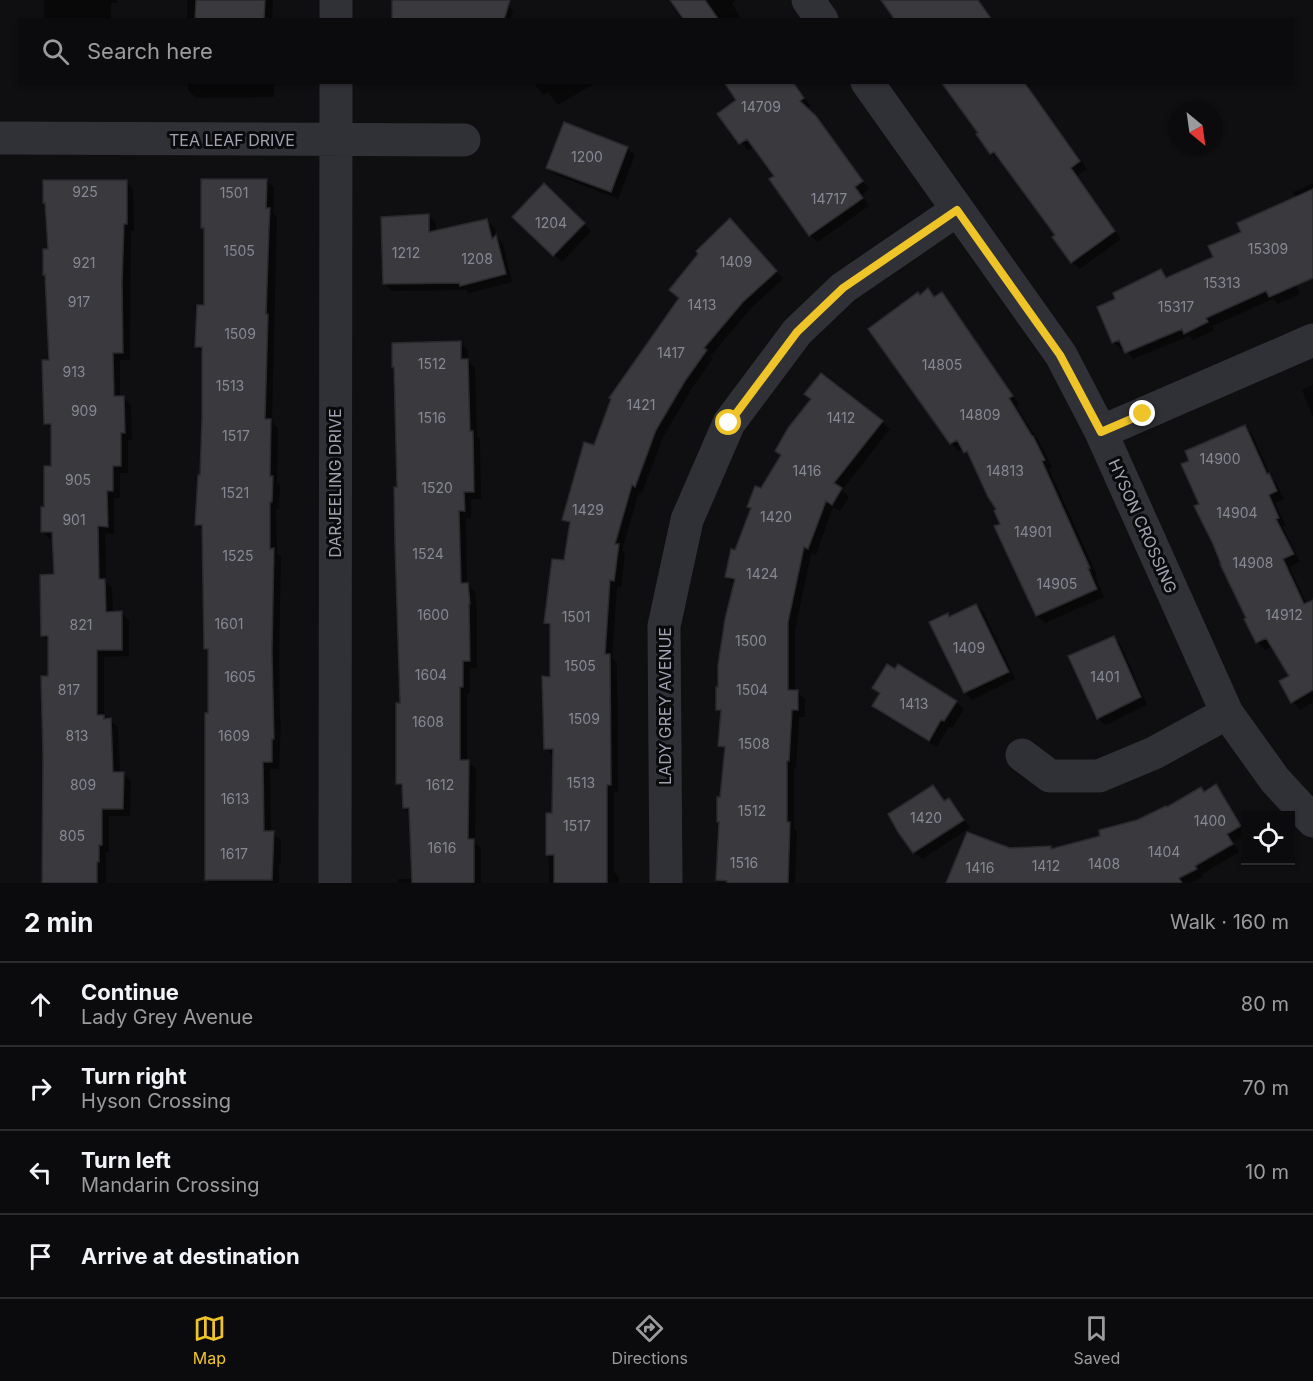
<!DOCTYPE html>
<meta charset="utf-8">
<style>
:root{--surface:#0b0b0d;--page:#19191b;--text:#f1f3f6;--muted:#9a9b9d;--line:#2b2b2e;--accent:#efc429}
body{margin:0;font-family:Inter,sans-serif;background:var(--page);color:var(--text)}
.controls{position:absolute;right:18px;bottom:18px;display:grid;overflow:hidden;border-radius:0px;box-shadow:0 2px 4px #0004}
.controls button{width:54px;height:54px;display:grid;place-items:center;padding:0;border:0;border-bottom:2px solid var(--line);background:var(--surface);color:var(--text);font:30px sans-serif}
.compass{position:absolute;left:1169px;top:102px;width:54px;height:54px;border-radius:50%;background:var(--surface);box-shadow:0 2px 4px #0004;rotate:151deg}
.stop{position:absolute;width:18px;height:18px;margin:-14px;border:4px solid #efc429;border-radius:50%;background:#fff}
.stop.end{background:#efc429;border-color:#fff;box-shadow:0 2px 6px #0008}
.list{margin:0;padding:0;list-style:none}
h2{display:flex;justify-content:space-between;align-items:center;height:78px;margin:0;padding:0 24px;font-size:26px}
h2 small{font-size:20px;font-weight:400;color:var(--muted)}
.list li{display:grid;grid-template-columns:39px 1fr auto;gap:18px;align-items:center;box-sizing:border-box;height:84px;padding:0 24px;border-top:2px solid var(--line)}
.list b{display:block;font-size:22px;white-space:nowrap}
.list p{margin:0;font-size:20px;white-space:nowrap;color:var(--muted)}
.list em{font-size:20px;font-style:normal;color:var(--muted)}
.icon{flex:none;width:33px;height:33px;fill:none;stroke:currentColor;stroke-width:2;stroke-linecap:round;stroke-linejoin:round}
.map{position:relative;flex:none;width:1313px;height:883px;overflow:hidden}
.search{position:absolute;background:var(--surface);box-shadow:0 2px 4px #0004;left:18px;right:18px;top:18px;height:66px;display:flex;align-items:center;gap:15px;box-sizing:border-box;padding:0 21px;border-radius:0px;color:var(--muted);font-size:22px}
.sheet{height:414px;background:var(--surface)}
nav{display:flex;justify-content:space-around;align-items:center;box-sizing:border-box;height:84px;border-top:2px solid var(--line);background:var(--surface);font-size:16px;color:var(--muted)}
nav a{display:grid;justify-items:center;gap:3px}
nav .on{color:var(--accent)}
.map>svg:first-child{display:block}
</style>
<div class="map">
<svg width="1313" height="883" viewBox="0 0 1313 883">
<rect width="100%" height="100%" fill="#0f0f11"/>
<!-- shadow -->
<path fill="#0007" d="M44 0H117V3H111V20H44Z
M187 0H273L272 20H187Z
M394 0H494L506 3 513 11 510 20H394Z
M669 0H735L732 4 742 20H682Z
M188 82H274V97L196 98 188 90Z
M533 82H597L558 105 548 92 543 95Z
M792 82 811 106 806 109 823 126 869 189 862 195 869 206 817 242 810 235 776 177 754 146 748 151 719 114Z
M943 82H1027L1030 87 1028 88 1087 169 1077 176 1121 239 1080 269 1072 262 1057 235 1001 159 999 161 992 154 978 135 980 133Z
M627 148 635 155 618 199 556 175 548 168Z
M126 181 133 189 134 231H131L130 360H120V397H123L131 405 132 440H128V473H120V498H114V534L105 533 106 582 112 588 113 613H121L129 620V656L104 657V717L118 727 120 773H123L131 781 130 816H109V852H106V883H41L44 882 50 643 43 636 55 576 54 539H50L42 531 52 467V430L45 423 51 361 50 251Z
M266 181 274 188 273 214 277 217 272 422 278 428 277 483 280 485 279 509H276L277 553 281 557 279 660 280 721 281 723 279 769H270L271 833 281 840V863H279V883H210L206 879 209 652 205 649 204 532 197 525 202 477 203 353 197 347 205 307V231L202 227Z
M1313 183V261L1296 285 1300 294 1278 304 1273 299 1212 326 1214 330 1193 340 1189 336 1133 359 1124 348 1121 349 1113 342 1117 300 1161 270 1169 279 1215 258 1242 233 1296 198 1293 192Z
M544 186 591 231 562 262 522 225Z
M429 216 436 223V232L487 220 494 228 497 238 503 244 512 282 469 293 466 290 392 291 384 283Z
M737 228 783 279 750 309 711 356 713 358 692 388 663 437 642 493 639 492 622 550 625 553 621 587H617L612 658 617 663 618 792H614V872L619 877V883H549L548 814 553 815 554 756 545 748 551 678 552 629 545 623 566 562 571 526 563 519 594 447Z
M928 290 936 298 942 294 949 301 1019 404 1016 406 1041 445 1052 467 1049 469 1097 575 1095 576 1104 597 1045 623 1037 616 996 527 1002 525 998 509 971 458 963 448 958 451 951 443 920 296Z
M460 343 468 350V361L475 368 477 436 480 440 481 499H471V518H466L467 584 475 592 477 611V668H470V693L467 694V762L476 769 475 843 481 848V883H398V879H413L411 814 404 808V790L398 784 402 705 398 488Z
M1313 385V417L1302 390Z
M882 422 890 429 842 490 849 497 840 511 833 507 816 555 811 553 795 630V692H797L805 699V717H799L796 768H794V829L797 831 795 883H721L718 880 721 799 726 752 720 746 722 714 718 709 734 584 726 576 752 510 749 506 762 490 782 457 776 451Z
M1245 426 1252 434 1272 479 1276 483 1284 499 1275 503 1286 526 1283 527 1300 562 1289 567 1307 604 1313 607V702L1300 710 1293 702 1291 676 1273 646 1265 650 1257 642 1246 620 1248 619 1201 505Z
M976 605 984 613 1015 679 972 700 965 692 948 615 950 618Z
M1113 637 1121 645 1147 705 1105 725 1098 718Z
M874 688 956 702 964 709 952 728 949 726 937 747 881 713 874 706 881 695Z
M1215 786 1223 794 1246 832V835L1233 842 1239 852 1202 874 1203 877 1190 883H1026L1050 847 1053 850 1102 837Z
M933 787 945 802 949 799 957 807 970 828 922 859 914 852Z"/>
<!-- building -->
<path fill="#3a393e" stroke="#2a292d" stroke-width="1.5" d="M196 0H265L264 20H195Z
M392 0H510L504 20H392Z
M670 0H705L719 20H684Z
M881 0H978L992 20H895Z
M724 82H793L804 98 800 101 816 116 863 181 855 187 863 198 809 236 769 179 774 176 747 139 739 144 717 114 736 100Z
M941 82H1024L1080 161 1071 168 1115 231 1071 263 1052 237 1055 235 994 152 990 154 976 134 978 133Z
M564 122 628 147 611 192 546 168Z
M201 179H267L266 208H270L269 228 266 314H268L265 419H271L270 476H273L272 502H270V549L274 548 272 651 274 739H272V762H263L264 831H274L272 880H205V713H208V649H204L202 525H195L198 475H200L202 418V347H195L197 305H204V228H201Z
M43 180H127V224H124L122 283 123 353H113L114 396H124L125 433H121V466H113V491H107L108 527 98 526 99 579H105L106 612 122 611V650H97V715H104V719L111 718 113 772H124L123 809H102V845H99V862H97V883H42L43 756 41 676H48V636H41L40 575 54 574 52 532H41V507H44V466H51V424H44L42 360H49L45 275H43V249H48L45 203H43Z
M544 183 585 223 553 256 512 217Z
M1313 189V278L1269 297 1266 291 1206 318 1208 322 1184 334 1182 329 1125 353 1119 340 1112 343 1097 307 1115 299 1113 293 1161 269 1166 278 1213 257 1208 246 1241 232 1237 223Z
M429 214V232L487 219 492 239 496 235 506 274 460 286 459 283 383 284 381 217Z
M730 218 777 271 743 302 704 348 707 350 685 381 656 430 635 487 632 485 615 544H619L614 581 610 580 605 654H610L611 785H607V883H554V855H546V813H552L553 749H544L542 676 550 677V624L544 623 552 559 564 560 570 522 562 520 584 442 594 445 611 399 609 398 679 298 669 290 698 254 696 251Z
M928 288 934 297 942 292 1013 396 1009 398 1032 436H1033L1045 460 1042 461 1090 568H1088L1097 589 1036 616 994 526 1000 524 994 511 996 509 988 497 967 451 964 453 957 440 950 444 868 329 918 292 920 295Z
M461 341V359H468L470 431H473L474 492H464L465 511H459L461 583H468L470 604H469L470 661H463V687H460V760H469L468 839H474V883H412L409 808H403L402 784H396V703H400L395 544 394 487H397L394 367H392V343Z
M821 373 883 421 834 483 842 488 832 505 826 501 808 549 804 547 788 622V690H798V710H792L789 761H787V822H790L788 883H727V881L716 880 719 822H717V797H720L725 747 718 746 721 710H716V687H718V665L725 619 735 579 725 577 731 549 735 550 751 508 747 507 755 486 761 488 781 455 775 451 788 428 811 399 804 394Z
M1245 425 1267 474 1269 473 1277 491 1269 495 1279 518 1276 519 1294 554 1283 559 1304 604 1313 600V690L1291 703 1279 681 1289 676 1266 638 1256 643 1244 619 1246 618 1220 564H1221L1213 544 1194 506 1199 504 1181 464 1189 461 1185 451Z
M976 604 1009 672 964 693 929 622 948 613 949 617Z
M1114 636 1141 697 1097 719 1068 656Z
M887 664 895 669 898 664 957 701 944 721 941 720 929 741 872 706 880 693 872 688Z
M1216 784 1241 826 1227 834 1233 844 1195 866 1197 869 1179 878 1182 883H946L967 832 1010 848 1051 846V849L1100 836 1099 830 1137 820 1166 806 1167 807 1201 787 1204 792Z
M933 785 944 801 949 798 964 820 913 853 898 832 888 814Z"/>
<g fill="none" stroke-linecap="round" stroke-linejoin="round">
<!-- minor -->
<path stroke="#303136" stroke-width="33" d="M808 0 822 20
M336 20V0
M867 82 1061 355 1101 432 1227 713 1275 780 1313 821
M0 138 464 140
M1101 432 1313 340
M1022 755 1050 776H1099L1154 753 1227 713
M335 883 336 82
M666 883 664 626 687 520 729 423 797 332 843 288 957 210"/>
</g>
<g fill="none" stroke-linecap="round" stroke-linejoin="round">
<!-- route -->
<path stroke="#efc429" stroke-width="8" d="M729 423 797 332 843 288 957 210 1060 355 1101 432 1143 414"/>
</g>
<g text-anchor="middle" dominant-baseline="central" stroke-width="6" stroke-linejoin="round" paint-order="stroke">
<!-- number labels -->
<g font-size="14" fill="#868994">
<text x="761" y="106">14709</text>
<text x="587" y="156">1200</text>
<text x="85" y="191">925</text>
<text x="234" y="192">1501</text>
<text x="829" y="198">14717</text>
<text x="551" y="222">1204</text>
<text x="1268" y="248">15309</text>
<text x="239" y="250">1505</text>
<text x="406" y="252">1212</text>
<text x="477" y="258">1208</text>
<text x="736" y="261">1409</text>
<text x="84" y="262">921</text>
<text x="1222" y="282">15313</text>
<text x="79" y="301">917</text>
<text x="702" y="304">1413</text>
<text x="1176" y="306">15317</text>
<text x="240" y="333">1509</text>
<text x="671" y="352">1417</text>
<text x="432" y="363">1512</text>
<text x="942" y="364">14805</text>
<text x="74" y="371">913</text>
<text x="230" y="385">1513</text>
<text x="641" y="404">1421</text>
<text x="84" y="410">909</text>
<text x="980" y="414">14809</text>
<text x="432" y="417">1516</text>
<text x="841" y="417">1412</text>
<text x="236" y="435">1517</text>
<text x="1220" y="458">14900</text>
<text x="807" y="470">1416</text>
<text x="1005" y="470">14813</text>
<text x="78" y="479">905</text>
<text x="437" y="487">1520</text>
<text x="235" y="492">1521</text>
<text x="588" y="509">1429</text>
<text x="1237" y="512">14904</text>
<text x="776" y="516">1420</text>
<text x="74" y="519">901</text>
<text x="1033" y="531">14901</text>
<text x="428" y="553">1524</text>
<text x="238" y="555">1525</text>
<text x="1253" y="562">14908</text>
<text x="762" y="573">1424</text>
<text x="1057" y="583">14905</text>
<text x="433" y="614">1600</text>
<text x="1284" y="614">14912</text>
<text x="576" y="616">1501</text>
<text x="229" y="623">1601</text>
<text x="81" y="624">821</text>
<text x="751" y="640">1500</text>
<text x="969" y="647">1409</text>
<text x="580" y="665">1505</text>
<text x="431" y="674">1604</text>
<text x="240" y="676">1605</text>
<text x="1105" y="676">1401</text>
<text x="69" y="689">817</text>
<text x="752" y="689">1504</text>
<text x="914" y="703">1413</text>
<text x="584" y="718">1509</text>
<text x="428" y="721">1608</text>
<text x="77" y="735">813</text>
<text x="234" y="735">1609</text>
<text x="754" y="743">1508</text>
<text x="581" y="782">1513</text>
<text x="83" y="784">809</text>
<text x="440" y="784">1612</text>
<text x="235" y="798">1613</text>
<text x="752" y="810">1512</text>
<text x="926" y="817">1420</text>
<text x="1210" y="820">1400</text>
<text x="577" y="825">1517</text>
<text x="72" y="835">805</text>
<text x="442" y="847">1616</text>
<text x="1164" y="851">1404</text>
<text x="234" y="853">1617</text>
<text x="744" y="862">1516</text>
<text x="1104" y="863">1408</text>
<text x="1046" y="865">1412</text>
<text x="980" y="867">1416</text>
</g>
<!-- street labels -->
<g font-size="16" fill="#a0a4b1" stroke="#0a0a0c">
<text x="232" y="140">TEA LEAF DRIVE</text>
<text transform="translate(335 483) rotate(-90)">DARJEELING DRIVE</text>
<text transform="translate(1143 526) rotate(66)">HYSON CROSSING</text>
<text transform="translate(665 706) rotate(-90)">LADY GREY AVENUE</text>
</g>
</g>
</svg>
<div class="controls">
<button><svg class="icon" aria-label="locate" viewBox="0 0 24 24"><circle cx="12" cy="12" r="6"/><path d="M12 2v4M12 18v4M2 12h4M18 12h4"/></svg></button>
</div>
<svg class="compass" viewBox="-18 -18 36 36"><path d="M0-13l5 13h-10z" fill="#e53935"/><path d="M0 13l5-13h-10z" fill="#9a9b9d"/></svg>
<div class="stop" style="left:729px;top:423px"></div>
<div class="stop end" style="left:1143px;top:414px"></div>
<div class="search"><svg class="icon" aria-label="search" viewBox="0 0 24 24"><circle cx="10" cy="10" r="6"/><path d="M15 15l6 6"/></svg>Search here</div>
</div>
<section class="sheet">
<h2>2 min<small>Walk · 160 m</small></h2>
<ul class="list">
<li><svg class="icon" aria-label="ahead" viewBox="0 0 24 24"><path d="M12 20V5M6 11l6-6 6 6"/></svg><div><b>Continue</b><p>Lady Grey Avenue</p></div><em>80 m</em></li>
<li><svg class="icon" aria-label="right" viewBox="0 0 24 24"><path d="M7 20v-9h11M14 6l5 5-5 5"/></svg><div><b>Turn right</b><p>Hyson Crossing</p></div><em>70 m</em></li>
<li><svg class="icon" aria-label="left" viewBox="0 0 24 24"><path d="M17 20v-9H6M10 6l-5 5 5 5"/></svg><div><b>Turn left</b><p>Mandarin Crossing</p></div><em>10 m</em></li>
<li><svg class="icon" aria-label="arrive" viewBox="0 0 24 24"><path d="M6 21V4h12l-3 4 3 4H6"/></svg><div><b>Arrive at destination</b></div></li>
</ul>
</section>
<nav>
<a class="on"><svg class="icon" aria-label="map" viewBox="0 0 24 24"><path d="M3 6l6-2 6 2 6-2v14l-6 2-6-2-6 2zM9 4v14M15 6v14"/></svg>Map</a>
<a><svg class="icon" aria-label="directions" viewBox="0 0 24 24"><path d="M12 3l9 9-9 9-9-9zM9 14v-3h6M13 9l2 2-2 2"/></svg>Directions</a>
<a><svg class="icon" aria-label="saved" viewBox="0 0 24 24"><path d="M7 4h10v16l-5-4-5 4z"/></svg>Saved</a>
</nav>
